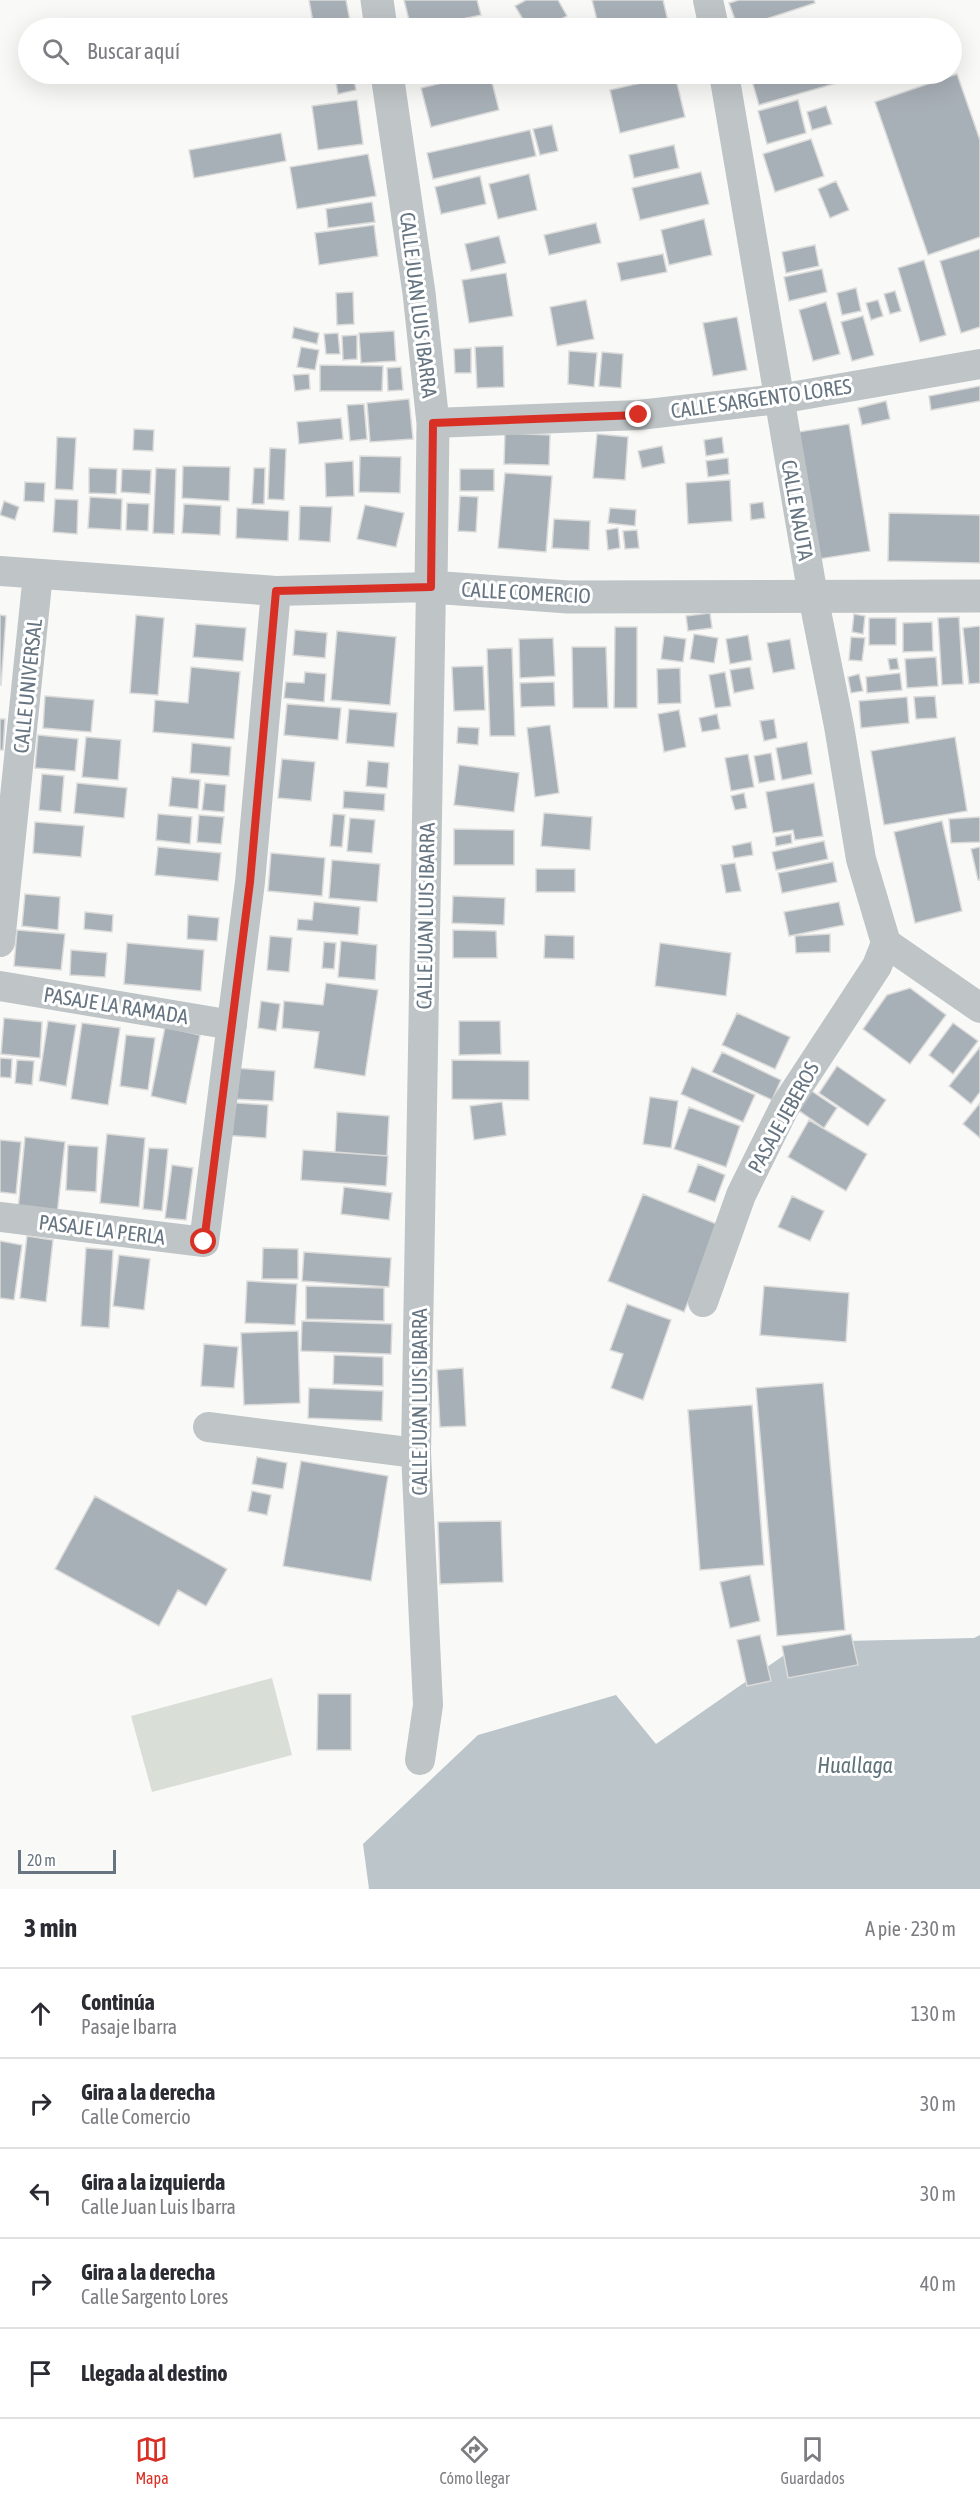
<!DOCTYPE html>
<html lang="es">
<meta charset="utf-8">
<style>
:root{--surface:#fff;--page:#f7f7f7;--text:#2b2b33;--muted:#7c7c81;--line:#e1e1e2;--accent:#d93025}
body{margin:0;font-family:"Asap Condensed",sans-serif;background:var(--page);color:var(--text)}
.scale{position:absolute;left:18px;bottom:15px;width:98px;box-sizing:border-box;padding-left:6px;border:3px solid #667581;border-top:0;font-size:16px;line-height:21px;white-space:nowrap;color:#667581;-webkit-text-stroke:4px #fff;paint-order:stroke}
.stop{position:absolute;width:18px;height:18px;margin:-14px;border:4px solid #d93025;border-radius:50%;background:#fff}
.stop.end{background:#d93025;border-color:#fff;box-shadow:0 2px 6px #0008}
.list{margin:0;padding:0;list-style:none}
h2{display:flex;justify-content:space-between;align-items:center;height:78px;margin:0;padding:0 24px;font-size:26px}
h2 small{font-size:20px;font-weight:400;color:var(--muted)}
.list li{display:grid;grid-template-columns:39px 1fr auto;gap:18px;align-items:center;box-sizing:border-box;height:90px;padding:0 24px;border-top:2px solid var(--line)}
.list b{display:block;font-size:22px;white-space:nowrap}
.list p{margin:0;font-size:20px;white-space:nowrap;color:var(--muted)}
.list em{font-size:20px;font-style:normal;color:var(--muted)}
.icon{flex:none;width:33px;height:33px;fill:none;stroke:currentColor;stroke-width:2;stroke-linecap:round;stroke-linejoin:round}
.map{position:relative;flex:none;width:980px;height:1889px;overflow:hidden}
.search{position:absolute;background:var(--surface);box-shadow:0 6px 24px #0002;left:18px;right:18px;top:18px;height:66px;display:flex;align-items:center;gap:15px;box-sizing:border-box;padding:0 21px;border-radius:33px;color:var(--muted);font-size:22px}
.sheet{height:528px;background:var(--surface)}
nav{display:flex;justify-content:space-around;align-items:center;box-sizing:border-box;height:84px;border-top:2px solid var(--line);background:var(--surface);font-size:16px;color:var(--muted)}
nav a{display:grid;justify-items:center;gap:3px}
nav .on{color:var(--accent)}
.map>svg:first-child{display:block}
</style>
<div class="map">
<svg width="980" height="1889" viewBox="0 0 980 1889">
<rect width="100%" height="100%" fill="#f9faf8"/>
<!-- green -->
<path fill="#d9ded7" d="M272 1678 292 1755 152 1792 131 1716Z"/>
<!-- water -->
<path fill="#bbc5ca" d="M980 1635V1889H369L363 1844 478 1735 616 1695 656 1744 803 1642 974 1638Z"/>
<!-- building -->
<path fill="#a8b0b7" stroke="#dbdbda" stroke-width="1.5" d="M309 0H346L351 26 314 28Z
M404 0H477L481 15 421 28H411Z
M526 0H558L567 16 544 28H528L515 6Z
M592 0H663L668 21 638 28H599Z
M739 0H814L815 3 738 28 729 3Z
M787 20 790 28H756Z
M353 74 356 90 338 94 335 77Z
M479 74H490L499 110 431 127 421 88Z
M750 74H788L790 81 819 74H834L837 83 759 105Z
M957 74 980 140V237L928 255 875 102Z
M675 75 685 117 620 133 610 90Z
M357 100 363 144 318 150 312 106Z
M798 100 806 133 767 144 758 111Z
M826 106 832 124 812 130 807 112Z
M552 125 558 151 540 155 533 129Z
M530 130 536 156 433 179 427 153Z
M281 133 286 161 194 178 189 150Z
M811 139 824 176 775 192 763 154Z
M674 145 679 168 634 178 629 155Z
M368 154 376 196 297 209 290 167Z
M701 172 709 204 640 220 632 188Z
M529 174 537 210 498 219 489 184Z
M480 176 486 204 441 214 435 187Z
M836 181 849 210 830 218 818 189Z
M372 202 375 222 328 228 326 209Z
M704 219 712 255 669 265 661 230Z
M596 223 601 243 549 255 544 235Z
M374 225 378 256 319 265 315 233Z
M499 236 506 263 471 271 465 244Z
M815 245 819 266 786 273 782 252Z
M980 249V327L961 333 940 261Z
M663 254 667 272 621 281 617 263Z
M924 260 946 335 920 342 898 268Z
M822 269 827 292 789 301 784 277Z
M506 273 513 316 469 323 462 280Z
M856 288 861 311 842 315 837 293Z
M895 291 901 311 890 314 884 294Z
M353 292 354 324 337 325 336 293Z
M586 300 594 339 557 346 550 307Z
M878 300 883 316 871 320 866 303Z
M826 302 840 354 813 361 799 310Z
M863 316 874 355 852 361 841 322Z
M737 317 747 370 713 376 703 323Z
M294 327 319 333 317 344 292 338Z
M394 331 396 361 361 363 359 333Z
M338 333 340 354H326L324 334Z
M357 335V359L343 360 342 336Z
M503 346 504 387 477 388 475 347Z
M301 347 319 350 315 370 297 367Z
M471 348V373H455L454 349Z
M569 351 597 353 594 387 568 384Z
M602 352 623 354 621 388 599 386Z
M320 365 383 366 382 391H320Z
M401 367 403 390 388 391 387 368Z
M309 374 310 389 295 391 293 375Z
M980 386V401L931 410 929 396Z
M409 399 413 439 370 442 367 403Z
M886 401 890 419 862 425 858 408Z
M364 404 367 439 350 441 347 405Z
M341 418 343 439 299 444 297 422Z
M849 424 870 551 819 559 798 432Z
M134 429 154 430 153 451 133 450Z
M505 433 550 435 549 465 504 464Z
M597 434 628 437 625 480 593 478Z
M57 437 76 438 73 490 55 489Z
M722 437 724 453 706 456 704 440Z
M662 446 665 463 642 468 638 451Z
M270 448 286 449 284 500 268 499Z
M360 456 401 457 400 493 359 492Z
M728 458 729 474 708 477 706 461Z
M353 461 354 496 326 497 325 463Z
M183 466 230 467 229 501 182 498Z
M89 468 117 469 116 494 89 493Z
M156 468 176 469 174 534 153 533Z
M254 468H265L264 504H252Z
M122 469 151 470 150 494 121 492Z
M460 469H494V491H460Z
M505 473 552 476 546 552 498 548Z
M730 480 732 521 688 524 686 483Z
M25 482 45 483 44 502 24 501Z
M460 496 478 497 476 532 458 531Z
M90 497 122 499 121 530 88 528Z
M55 499 78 500 77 534 53 532Z
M4 501 19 507 15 520 0 515Z
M763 502 765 518 751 520 750 504Z
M127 503 149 504 148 531 126 530Z
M184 504 221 506 220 535 182 533Z
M365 505 404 513 396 547 357 539Z
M300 506 332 507 330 542 299 540Z
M237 508 289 511 288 541 236 538Z
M610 508 636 510 635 526 608 523Z
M889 513 980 515V563L888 561Z
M554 519 590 521 589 550 552 548Z
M618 528 620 548 608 550 606 530Z
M637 530 639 548 625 549 623 531Z
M710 613 712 628 688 631 686 616Z
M854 614 865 616 863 634 852 632Z
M0 615 6 616 1 685H0Z
M136 615 164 618 158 695 130 693Z
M959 617 963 684 942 685 938 618Z
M869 618H896V645H869Z
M932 622 933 651 903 652V623Z
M196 624 246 628 243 661 193 657Z
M980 626V683L969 684 963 628Z
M615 627H637V708H614Z
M295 630 327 633 325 658 293 655Z
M337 631 396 637 390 705 331 700Z
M694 634 718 638 714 663 690 659Z
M748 635 752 660 730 664 726 639Z
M664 636 686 639 683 662 661 659Z
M851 637 865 638 862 661 849 660Z
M553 638 555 676 520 678 519 639Z
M790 639 795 669 773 673 767 643Z
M572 647H606L608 708H573Z
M512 648 515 736H490L487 649Z
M936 657 938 686 907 688 905 659Z
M897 658 899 669 890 670 888 659Z
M483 666 485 710 454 711 452 667Z
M191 667 240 672 234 739 153 732 155 700 188 703Z
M750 667 754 689 734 693 730 670Z
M680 668 681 703 658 704 657 669Z
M305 672 326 674 324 702 284 698 286 682 304 683Z
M725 672 731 706 715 708 709 675Z
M900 673 902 690 867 693 866 677Z
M859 674 863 691 851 693 848 677Z
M554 682 555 706 521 707 520 683Z
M45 696 94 700 91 732 43 728Z
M935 696 937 718 916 719 914 697Z
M907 697 909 723 861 728 859 701Z
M287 704 341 708 338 740 284 735Z
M349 709 397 713 394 747 346 743Z
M679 710 686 747 664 752 658 714Z
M717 714 720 729 702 732 699 718Z
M0 719H5L3 750H0Z
M774 719 777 738 764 741 760 721Z
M550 725 559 793 535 797 527 728Z
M458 727 479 728 478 745 457 743Z
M38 735 78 739 75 771 35 768Z
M86 737 121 740 118 780 82 777Z
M955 737 967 811 884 825 871 751Z
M807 742 812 774 782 780 776 748Z
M192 743 231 747 229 776 190 773Z
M771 753 775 780 759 783 754 756Z
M748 754 754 787 731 791 725 758Z
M282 759 315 762 311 801 278 798Z
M368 761 389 763 387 788 366 786Z
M459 765 519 773 514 812 454 805Z
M42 774 64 776 61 812 39 810Z
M172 777 200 780 198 809 169 806Z
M77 783 127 788 124 818 74 813Z
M205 783 226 785 224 812 202 810Z
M814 783 823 836 795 840 793 830 773 833 766 792Z
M344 791 385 794 384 811 343 808Z
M744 793 747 808 735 810 731 796Z
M544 813 592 817 590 850 541 846Z
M158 814 192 817 190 844 156 840Z
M333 814 345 815 342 847 330 846Z
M199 815 224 817 221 844 197 842Z
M980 817V842L951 843 949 819Z
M350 818 375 820 372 853 347 851Z
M942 821 962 911 915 923 894 832Z
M35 822 84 826 81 857 33 853Z
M454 829 514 830V865H454Z
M791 834 792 843 776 846 775 837Z
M824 841 828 859 776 870 772 852Z
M751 842 753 855 734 858 732 846Z
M158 847 221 853 218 881 155 875Z
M980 847V880H978L971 849Z
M271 853 325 858 322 896 268 891Z
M332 860 380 864 377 902 329 898Z
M833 862 837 882 782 893 778 873Z
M735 863 741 891 726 893 721 865Z
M536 869H575V892H536Z
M25 894 60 897 58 930 22 926Z
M453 896 505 898 504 925 452 923Z
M314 902 360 907 358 935 297 930 298 919 312 920Z
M839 902 844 925 789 936 784 912Z
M85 912 113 915 112 932 84 929Z
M188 915 219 918 217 941 187 939Z
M17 930 65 934 61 970 14 966Z
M453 930 496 931 497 958H453Z
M830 934V952L796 953 795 936Z
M545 935 574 936V959L544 958Z
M270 936 292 938 289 972 267 970Z
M341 941 377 945 375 980 338 977Z
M324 942 336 943 334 969 322 968Z
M127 943 204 950 201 991 124 984Z
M660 943 731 953 726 996 655 986Z
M71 950 107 953 105 977 70 975Z
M326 983 378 990 365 1076 314 1068 319 1032 282 1028 284 1001 323 1005Z
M910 988 946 1015 910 1064 863 1029 887 995Z
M261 1001 280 1004 276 1031 258 1028Z
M737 1013 790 1037 775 1069 722 1045Z
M4 1018 42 1022 40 1058 1 1054Z
M48 1021 76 1025 66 1086 39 1081Z
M459 1021H500L501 1054 459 1055Z
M82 1023 120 1028 108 1105 71 1099Z
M953 1023 978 1041 953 1074 929 1055Z
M165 1027 200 1035 186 1104 151 1096Z
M126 1035 155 1038 148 1090 120 1086Z
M980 1047V1092L971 1104 949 1086Z
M722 1052 781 1080 772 1100 712 1072Z
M0 1058 12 1059 11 1078 0 1077Z
M17 1060 34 1061 32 1085 15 1083Z
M452 1060 529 1061V1100L452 1099Z
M837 1066 886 1100 868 1126 819 1093Z
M692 1067 755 1095 743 1122 681 1094Z
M234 1068 275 1071 273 1101 233 1099Z
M810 1090 837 1108 824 1128 798 1110Z
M650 1097 678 1101 671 1148 643 1144Z
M223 1102 268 1105 266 1138 221 1135Z
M502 1102 506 1135 474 1140 470 1106Z
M980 1103V1138L963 1124Z
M689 1107 740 1126 726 1167 674 1149Z
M337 1112 389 1116 387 1156 335 1152Z
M809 1120 867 1154 846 1191 788 1157Z
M107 1134 145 1138 139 1207 100 1203Z
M25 1137 65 1142 57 1215 18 1210Z
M0 1140 21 1142 16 1194 0 1192Z
M68 1145 98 1147 96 1192 66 1190Z
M149 1148 168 1149 162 1211 143 1209Z
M303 1150 388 1156 386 1186 301 1180Z
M698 1164 725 1175 715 1202 688 1192Z
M172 1165 193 1168 186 1220 165 1218Z
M344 1187 392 1193 389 1220 341 1214Z
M643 1194 719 1225 684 1312 608 1281Z
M792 1196 824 1211 810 1241 778 1227Z
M27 1236 53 1240 46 1302 20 1298Z
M0 1241 22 1245 14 1300 0 1298Z
M86 1248 113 1250 109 1328 81 1326Z
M263 1248 298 1249V1279H262Z
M304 1252 391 1258 389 1287 302 1281Z
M119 1255 150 1259 144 1310 113 1306Z
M247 1281 297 1284 295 1325 245 1323Z
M306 1286 384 1288V1321L306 1319Z
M764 1286 849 1293 846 1342 760 1335Z
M627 1304 671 1320 643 1400 611 1388 623 1354 610 1350Z
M302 1321 392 1324 391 1354 301 1351Z
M298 1331 300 1403 244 1405 241 1333Z
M204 1344 238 1347 234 1388 201 1386Z
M334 1355 383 1357V1386L333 1384Z
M463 1368 466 1426 440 1427 437 1370Z
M823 1383 845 1630 777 1636 756 1388Z
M309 1388 383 1391 382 1421 308 1418Z
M752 1405 764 1565 700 1570 688 1410Z
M257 1457 287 1463 283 1489 252 1484Z
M301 1461 388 1476 371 1581 283 1566Z
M252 1491 271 1495 267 1515 248 1511Z
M95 1496 227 1569 206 1606 178 1590 159 1626 55 1569Z
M501 1521 503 1582 440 1584 438 1522Z
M750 1575 760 1621 730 1628 720 1582Z
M851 1634 858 1665 788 1678 782 1646Z
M760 1635 771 1681 747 1686 737 1640Z
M318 1694H351V1750H317Z"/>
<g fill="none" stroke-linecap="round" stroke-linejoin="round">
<!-- minor -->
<path stroke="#bfc4c7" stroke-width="30" d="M708 0 714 28
M724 74 813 596 839 726 861 859 886 943
M433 423 639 415 779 399 980 364
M0 571 276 591 431 587 416 1453 428 1705 420 1760
M0 942 38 574
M886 943 980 1008
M0 986 232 1025
M0 1217 204 1242 250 882 276 591
M703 1302 741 1195 784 1108 877 966 886 943
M208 1427 416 1453"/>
<!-- tertiary -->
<path stroke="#bfc4c7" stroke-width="33" d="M377 0 381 28
M387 74 419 293 433 423 431 587 568 597 980 596"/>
</g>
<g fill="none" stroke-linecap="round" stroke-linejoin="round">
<!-- route -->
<path stroke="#d93025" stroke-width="8" d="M204 1242 250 882 276 591 431 587 433 423 639 415"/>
</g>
<g text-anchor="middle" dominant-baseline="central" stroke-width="6" stroke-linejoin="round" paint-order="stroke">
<!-- street labels -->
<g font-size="21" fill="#667581" stroke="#fff">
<text transform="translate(419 305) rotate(83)">CALLE JUAN LUIS IBARRA</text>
<text transform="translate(761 398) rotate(-8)">CALLE SARGENTO LORES</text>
<text transform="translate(798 510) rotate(80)">CALLE NAUTA</text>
<text transform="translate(526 592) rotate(3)">CALLE COMERCIO</text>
<text transform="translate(27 686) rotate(-84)">CALLE UNIVERSAL</text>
<text transform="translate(425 916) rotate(-89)">CALLE JUAN LUIS IBARRA</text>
<text transform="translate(116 1005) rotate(9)">PASAJE LA RAMADA</text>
<text transform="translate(783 1117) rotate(-61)">PASAJE JEBEROS</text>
<text transform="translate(102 1229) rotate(7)">PASAJE LA PERLA</text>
<text transform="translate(419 1402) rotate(-90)">CALLE JUAN LUIS IBARRA</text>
</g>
<!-- water labels -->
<g font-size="22" font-style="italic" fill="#60737b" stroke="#fff">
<text x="855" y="1765">Huallaga</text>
</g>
</g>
</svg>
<div class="scale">20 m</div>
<div class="stop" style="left:204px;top:1242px"></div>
<div class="stop end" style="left:639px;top:415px"></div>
<div class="search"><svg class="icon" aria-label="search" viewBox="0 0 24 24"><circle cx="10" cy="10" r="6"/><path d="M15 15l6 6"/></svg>Buscar aquí</div>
</div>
<section class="sheet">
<h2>3 min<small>A pie · 230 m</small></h2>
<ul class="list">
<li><svg class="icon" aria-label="ahead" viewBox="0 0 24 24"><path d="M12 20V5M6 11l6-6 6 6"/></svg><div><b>Continúa</b><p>Pasaje Ibarra</p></div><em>130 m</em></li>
<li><svg class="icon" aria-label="right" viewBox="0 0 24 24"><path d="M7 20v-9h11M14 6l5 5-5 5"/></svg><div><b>Gira a la derecha</b><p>Calle Comercio</p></div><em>30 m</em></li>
<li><svg class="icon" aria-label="left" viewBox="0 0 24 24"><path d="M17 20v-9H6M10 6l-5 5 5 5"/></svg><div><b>Gira a la izquierda</b><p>Calle Juan Luis Ibarra</p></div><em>30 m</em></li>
<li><svg class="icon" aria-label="right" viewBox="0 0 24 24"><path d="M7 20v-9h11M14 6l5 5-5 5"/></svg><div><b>Gira a la derecha</b><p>Calle Sargento Lores</p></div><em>40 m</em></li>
<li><svg class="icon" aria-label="arrive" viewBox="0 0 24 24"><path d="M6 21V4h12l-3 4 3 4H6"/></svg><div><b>Llegada al destino</b></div></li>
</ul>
</section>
<nav>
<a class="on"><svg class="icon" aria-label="map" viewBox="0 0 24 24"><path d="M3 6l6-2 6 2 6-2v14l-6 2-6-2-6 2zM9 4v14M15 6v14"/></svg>Mapa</a>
<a><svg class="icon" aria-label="directions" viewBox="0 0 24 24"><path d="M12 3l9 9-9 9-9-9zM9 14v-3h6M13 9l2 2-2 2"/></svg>Cómo llegar</a>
<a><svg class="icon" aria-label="saved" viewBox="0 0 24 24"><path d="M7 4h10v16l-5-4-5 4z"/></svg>Guardados</a>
</nav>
